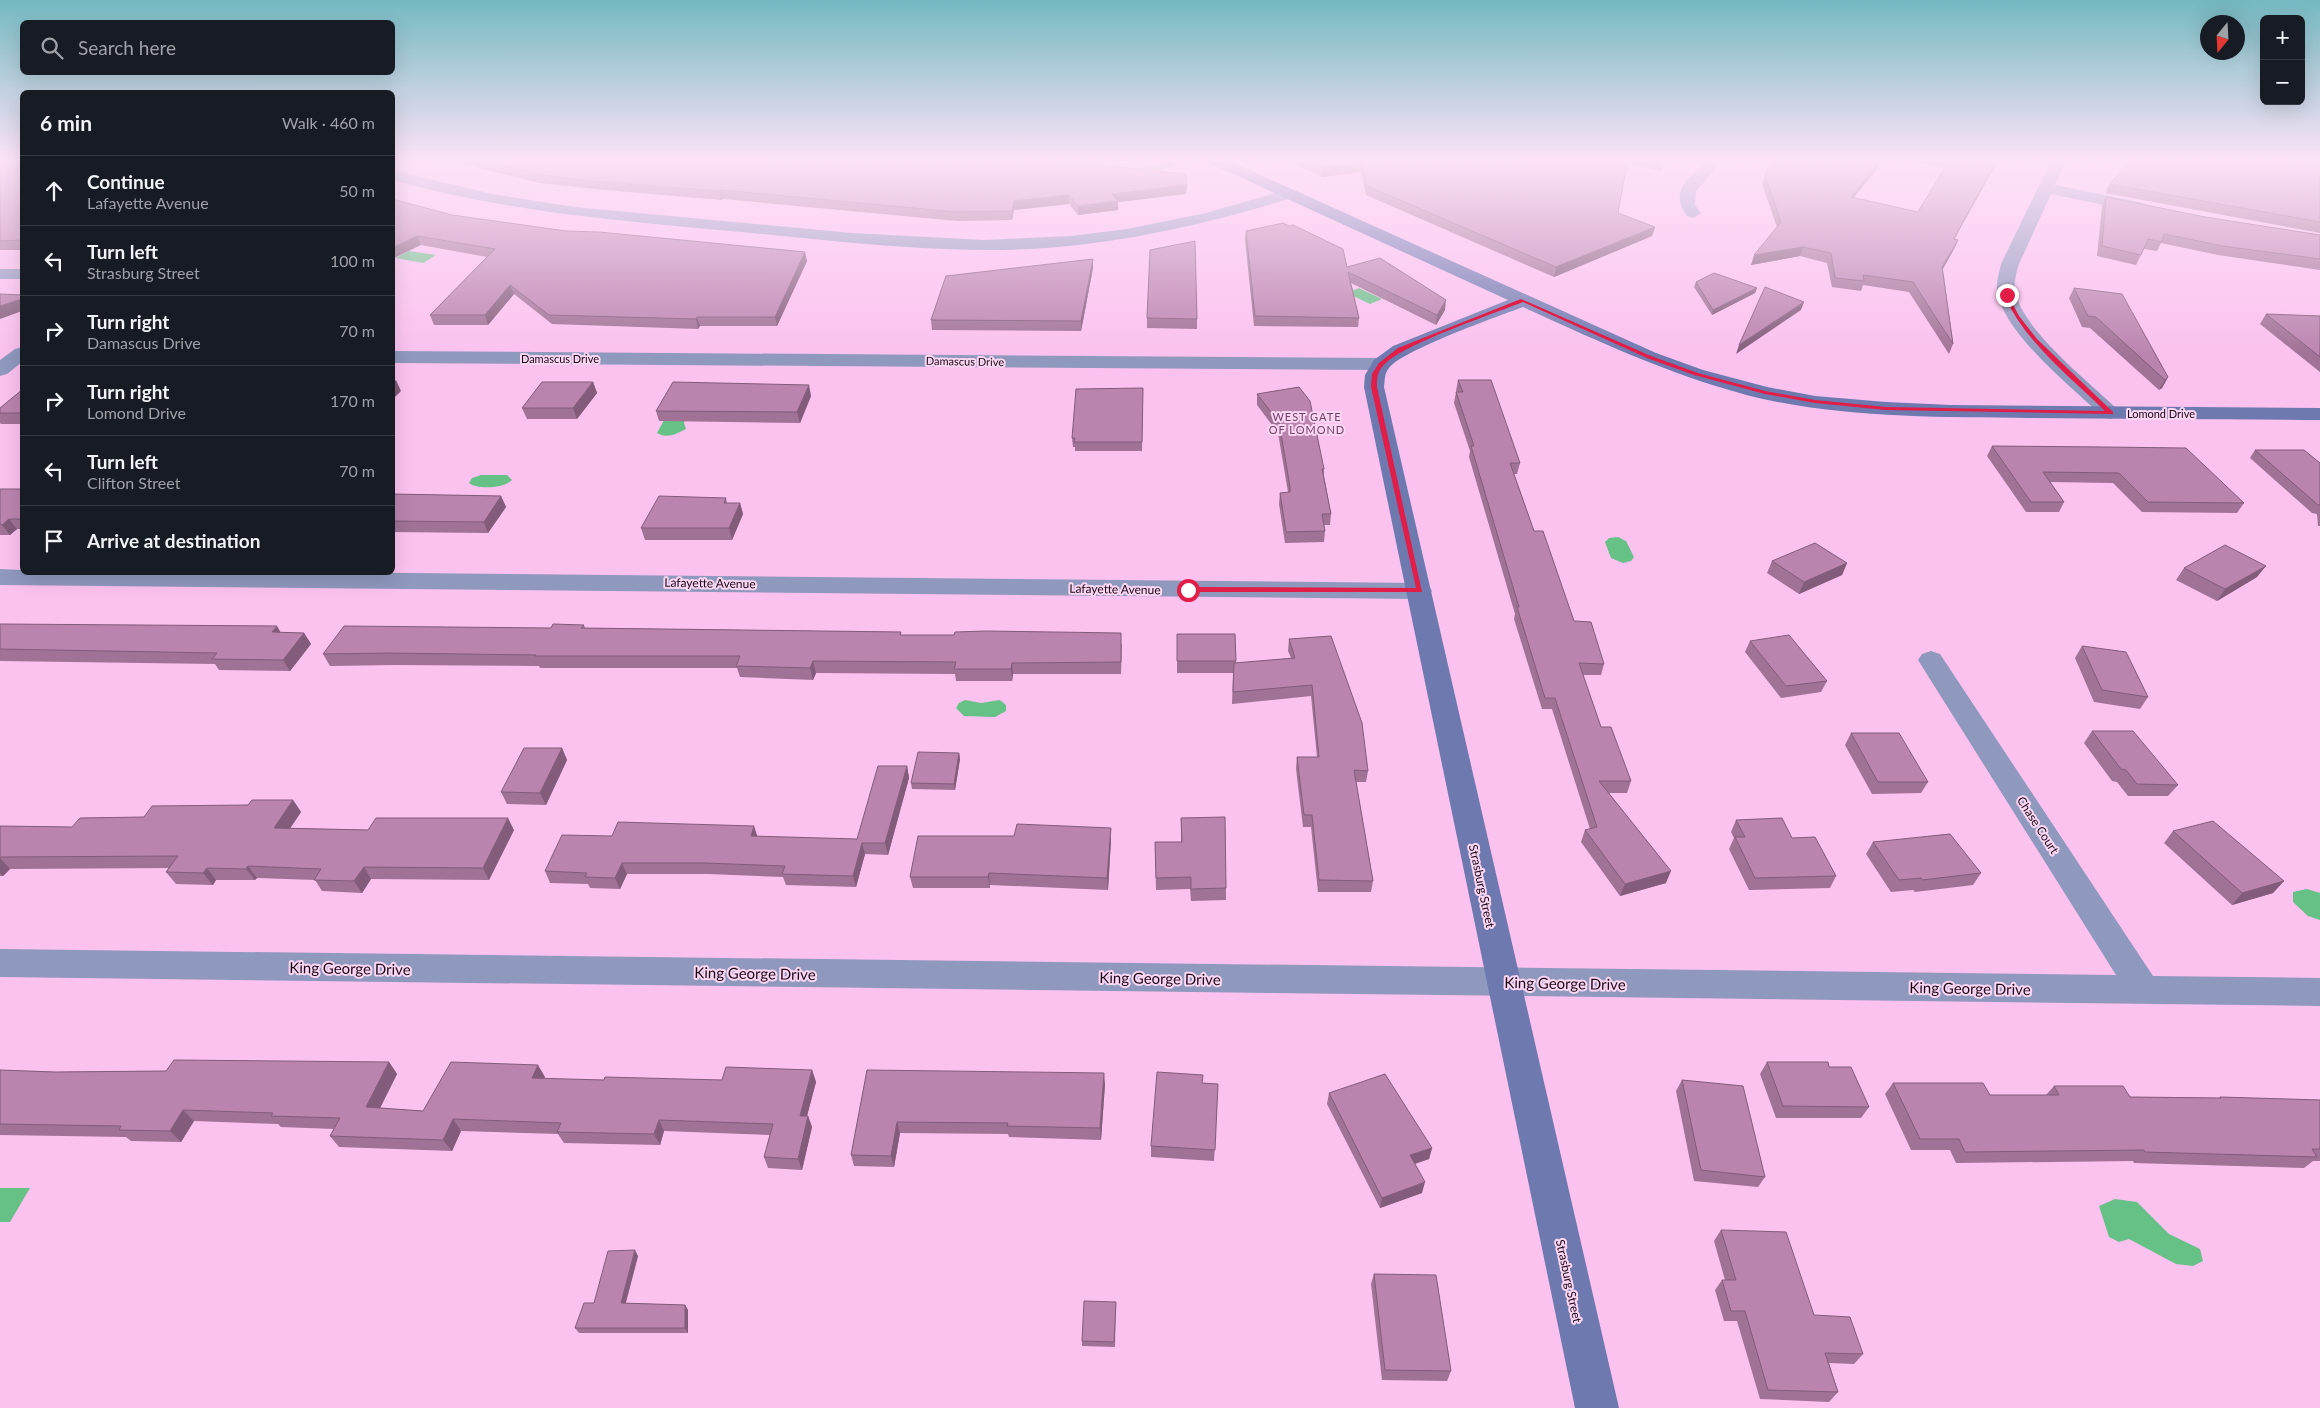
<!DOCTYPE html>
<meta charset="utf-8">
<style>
:root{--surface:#171b24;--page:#242831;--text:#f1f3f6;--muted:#9ea1a6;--line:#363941}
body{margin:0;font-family:Lato,sans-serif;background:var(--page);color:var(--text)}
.controls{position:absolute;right:15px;top:15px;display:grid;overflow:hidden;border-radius:8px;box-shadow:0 5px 20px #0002}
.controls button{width:45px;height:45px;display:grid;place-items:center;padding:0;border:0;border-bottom:1px solid var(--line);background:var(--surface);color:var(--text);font:25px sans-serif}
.compass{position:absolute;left:2200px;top:15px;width:45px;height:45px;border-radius:50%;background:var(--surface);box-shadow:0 5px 20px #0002;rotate:198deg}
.stop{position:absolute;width:15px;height:15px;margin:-11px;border:4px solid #e11d48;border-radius:50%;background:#fff}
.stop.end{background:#e11d48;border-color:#fff;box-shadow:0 1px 5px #0008}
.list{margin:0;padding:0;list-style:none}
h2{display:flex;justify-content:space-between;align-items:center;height:65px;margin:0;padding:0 20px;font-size:21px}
h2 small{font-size:16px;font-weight:400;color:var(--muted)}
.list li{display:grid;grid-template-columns:32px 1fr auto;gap:15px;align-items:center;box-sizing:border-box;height:70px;padding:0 20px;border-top:1px solid var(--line)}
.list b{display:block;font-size:19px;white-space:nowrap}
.list p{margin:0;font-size:16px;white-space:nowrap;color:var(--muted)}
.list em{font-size:16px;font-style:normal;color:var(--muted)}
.icon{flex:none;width:28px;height:28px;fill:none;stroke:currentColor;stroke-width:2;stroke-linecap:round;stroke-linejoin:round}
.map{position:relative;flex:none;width:2320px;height:1408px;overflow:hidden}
.search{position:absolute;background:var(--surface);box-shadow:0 5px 20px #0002;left:20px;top:20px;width:375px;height:55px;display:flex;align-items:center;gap:12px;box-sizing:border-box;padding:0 18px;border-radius:8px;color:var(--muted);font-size:19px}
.panel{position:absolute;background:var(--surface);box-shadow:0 5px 20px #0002;left:20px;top:90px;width:375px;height:485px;border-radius:8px}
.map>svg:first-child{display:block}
</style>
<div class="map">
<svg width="2320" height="1408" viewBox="0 0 2320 1408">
<rect width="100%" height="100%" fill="#fbc1ef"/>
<!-- water -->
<path fill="#66c186" d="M409 251 436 255 423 263 396 258Z
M1359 288 1382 299 1370 304 1347 293Z
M669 411 686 414 684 423 686 429C676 434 667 439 657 433Z
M481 475H507L512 480C504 488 478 490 469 483L472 478Z
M1618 537 1626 541 1634 557 1631 561 1623 563 1611 558 1605 542 1609 538Z
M965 700 981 703 1000 700 1006 705V711L995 717 964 716 956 708 959 703Z
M2307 889 2320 893V920L2308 916 2293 902V892Z
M0 1188H30L10 1222H0Z
M2115 1199 2137 1202 2169 1234 2200 1249 2203 1261 2193 1266 2176 1264 2129 1239 2119 1242 2109 1237 2099 1206Z"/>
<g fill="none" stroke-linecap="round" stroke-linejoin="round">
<!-- stream -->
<path stroke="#66c186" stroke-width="6" d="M1137 172 1175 163"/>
<!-- street -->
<path fill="#8f98bd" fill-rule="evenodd" d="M1709 159H1725L1696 191 1695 205 1701 213 1693 218 1687 216C1668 190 1690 177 1709 159Z
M2052 159H2067L2055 185 2143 203 2151 208 2143 213 2051 194 2019 264C2016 273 2014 282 2015 291 2023 331 2088 381 2117 409L2120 413 2117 417 2110 419 2103 417C2072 387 2004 334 1997 291 1996 282 1999 273 2001 264Z
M392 170 492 194 574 207 852 233 984 240 1071 236 1127 229 1206 213 1289 189 1297 194 1295 197C1208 224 1120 244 1030 249 926 254 822 239 718 230 606 220 502 210 392 180Z
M0 269H22V279H0Z
M22 347V362L7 374 0 376V360L15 349Z
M392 351 1381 358 1388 360 1391 364 1388 368 1381 370 392 363Z
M0 569 22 570V572H309L1420 583 1429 586 1432 591 1429 596 1420 599 0 585Z
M1931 651 1940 654 2153 976 2320 978V1006L0 977V949L2116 975 1918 660 1922 654Z"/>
<!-- secondary -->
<path fill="#6d79af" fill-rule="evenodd" d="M1205 159H1225L1656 353 1703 370 1767 387 1815 396 1886 402 1951 405 2320 408V420C2223 419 2126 419 2029 418 1941 417 1850 418 1763 399 1679 379 1602 343 1523 307 1496 317 1403 350 1389 368 1384 374 1385 380 1384 387L1619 1408H1575L1364 387 1365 375 1374 360 1393 346 1508 300 1207 162Z"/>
</g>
<!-- wall -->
<path fill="#a07296" d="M0 159H22V250H0Z
M442 159H1041L1187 185 1186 194 1118 202V210L1078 215 1069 204 1014 210 1012 220 957 221 723 199 721 200 594 189 539 183Z
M1285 159H1660L1664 163 1662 171 1627 164 1618 213 1655 227 1652 236 1554 277 1366 195 1361 172 1322 177Z
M1901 159H1999L1962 225 1954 239 1958 240 1954 249 1943 269 1953 344 1949 354 1909 292 1863 285 1861 291 1832 287 1827 263 1800 256 1751 265 1777 227 1762 184 1766 171 1854 198 1918 212 1945 168Z
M2128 159H2320V233L2105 193 2109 184 2125 167Z
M2106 197 2205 217 2320 235V270L2218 255 2161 243 2157 251 2144 249 2136 265 2097 256 2102 206Z
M392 199 452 215 566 231 807 261 777 326H700L698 329 552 324 514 294 488 325H434L430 315 487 257 421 245Z
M1246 231 1347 267 1445 310 1436 325 1351 283 1359 318 1358 327 1254 326 1245 240Z
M1093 268 1081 331 932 330 931 320Z
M1696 282 1757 288 1755 293 1712 315 1694 287Z
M2074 288 2168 377 2162 388 2159 390 2090 328 2082 327 2069 298Z
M2266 314 2320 316V372L2260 324Z
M1147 318 1197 319V329L1147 328Z
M1458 380 1520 463 1517 474H1514L1534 531 1574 621 1604 664 1601 675H1583L1601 727 1631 781 1627 793H1609L1666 883 1620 896 1581 842 1585 830 1590 829 1552 709H1542L1514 619 1515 614 1469 457 1470 451 1454 403 1456 392H1457L1456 391Z
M593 382 597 393 577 419H527L522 408Z
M1143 388 1142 451H1075V447H1073L1072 438Z
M22 390V424H1L0 423V408Z
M1257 394 1324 469V476L1331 514 1330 525H1324L1325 531 1324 542 1285 543 1279 504 1280 493 1288 492 1278 433 1257 405Z
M811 396 800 423 659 421 656 411Z
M1992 446 2103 447 2244 503 2237 513 2142 512 2113 483 2050 482 2064 502 2059 512H2026L1987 456Z
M2255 450 2320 463V526H2318L2317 514 2312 513 2250 458Z
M0 489H22V529H17L10 535H0Z
M392 494 501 496 506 507 488 533 392 532Z
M726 498 727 503H740L743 514 732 540H645L641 528Z
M1772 561 1847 563 1842 575 1799 594 1767 573Z
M2184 568 2257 577 2217 601 2176 580Z
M0 624 304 633 311 644 290 671 219 670 215 664 0 661Z
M584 625 585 628 901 632V635L1122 644 1121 674H1013L1012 681H956L955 674 816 673 813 680 740 677 737 668H540L539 666 394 665 330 666 323 654Z
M1177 634H1235L1236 663 1291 658 1288 651 1289 639 1368 771 1366 782H1356L1373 881 1371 892H1318L1311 827H1303L1296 769 1297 757H1317L1311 696 1232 704 1233 673H1177Z
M1750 641 1827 681 1821 692 1781 698 1745 652Z
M2082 646 2148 697 2140 709 2094 702 2075 658Z
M2092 731 2178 785 2168 796H2128L2117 782 2112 781 2084 743Z
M1851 733 1928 782 1921 793 1872 794 1845 745Z
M562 748 567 760 546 805 507 804 501 792Z
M959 753 960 759 955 790 912 789 911 783Z
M907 766 909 778 888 855 865 854 856 887 786 885 783 877 709 874H627L620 889 590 888 588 884 550 883 545 871 612 836 757 837 857 839Z
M293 800 301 812 290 828 368 830H514L489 880 371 879 362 893 322 891 315 880 257 878 255 880H216L213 885 176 884 166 872 169 868 10 869 3 876H0V826L72 827 144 817Z
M1181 818 1226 888V900L1191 901 1190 889 1156 890 1155 842H1181Z
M1736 820 1792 838 1836 876 1830 888 1749 890 1729 849 1734 838 1731 832Z
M1111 828V840L1108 890 990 885V888H913L910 877 1014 836Z
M2173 831 2284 881 2273 893 2232 905 2164 843Z
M1873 842 1981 873 1973 885 1915 892 1913 890 1891 892 1866 854Z
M389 1062 397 1074 380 1108 423 1111 545 1077 544 1079 604 1080H722L812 1070 816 1082 807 1116H808L812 1127 802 1170 768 1168 764 1157 770 1135 664 1131 660 1145 564 1143 558 1134 461 1131 452 1151 339 1147 330 1136 334 1129 281 1127 278 1124 194 1121 181 1142 131 1141 126 1137 0 1135V1070L55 1072 166 1071Z
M1767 1062 1829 1067 1869 1107 1861 1118H1776L1760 1074Z
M867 1070 1105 1084 1101 1140 1009 1137 1008 1134 900 1133 894 1167 854 1166 851 1155Z
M1682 1080 1765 1177 1758 1187 1694 1181 1676 1091Z
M1202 1083 1218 1084 1214 1161 1151 1157V1146Z
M1893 1083 1990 1095H2046L2054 1086 2130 1097 2218 1098 2220 1097 2320 1100V1161H2313L2304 1168 2134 1163 2133 1161 1956 1163 1950 1150H1911L1885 1094Z
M1329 1093 1432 1148 1429 1159 1415 1164 1422 1193 1380 1208 1327 1104Z
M1721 1230 1814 1315 1863 1354 1854 1364 1829 1363 1838 1392 1829 1402 1760 1399 1737 1321H1724L1715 1290 1722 1280H1725L1714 1241Z
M638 1256 626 1303 685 1305 688 1310V1333H579L575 1328 594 1303Z
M1374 1274 1451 1371 1447 1381 1382 1380 1371 1284Z
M1116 1302 1115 1347 1082 1346V1341Z"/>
<!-- shaded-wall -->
<path fill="#825c7a" d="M1881 159H1885L1847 206 1851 197Z
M1998 159H1999L1962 225 1950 249 1966 216Z
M1362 164 1361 172 1322 177 1323 168Z
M1187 185 1186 194 1118 202V210L1078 215V206L1112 194Z
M721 190 723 199 721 200 719 191Z
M1069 195V204L1014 210 1012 220V211L1014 201Z
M1655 227 1652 236 1554 277 1556 267Z
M417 236 421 245 392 259V248Z
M1958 240 1954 249 1938 277 1942 267Z
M1803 247 1800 256 1751 265 1754 255Z
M805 252 807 261 777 326 775 317Z
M1093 259V268L1081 331V321Z
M510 285 514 294 488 325 485 315Z
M1757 288 1755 293 1712 315 1713 310Z
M22 299V311L0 319V306Z
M1446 300 1445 310 1436 325 1437 315Z
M1804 302 1801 310 1736 354 1739 345Z
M697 317 700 326 698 329 696 319Z
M2168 377 2162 388 2159 390 2165 380Z
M396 380 401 391 392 400V384Z
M593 382 597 393 577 419 573 408Z
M809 385 811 396 800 423 797 412Z
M501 496 506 507 488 533 484 522Z
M740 503 743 514 732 540 729 528Z
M9 519 17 529 10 535 2 525Z
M1847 563 1842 575 1799 594 1804 582Z
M2266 566 2257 577 2217 601 2225 589Z
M277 626 284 638 272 632Z
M304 633 311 644 290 671 283 660Z
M813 661 816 673 813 680 810 668Z
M1012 663 1013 674 1012 681 1011 669Z
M562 748 567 760 546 805 540 793Z
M959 753 960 759 955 790 954 784Z
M907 766 909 778 888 855 885 843Z
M293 800 301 812 283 839 274 828Z
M508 818 514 830 489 880 483 868Z
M754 826 758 838 751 836Z
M1111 828V840L1108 890 1107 878Z
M862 843 865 854 856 887 853 876Z
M0 858 10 869 3 876 0 873Z
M622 863 627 874 620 889 615 878Z
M248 866 257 878 255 880 246 869Z
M364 867 371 879 362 893 354 881Z
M207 868 216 880 213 885 203 873Z
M1671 871 1666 883 1620 896 1625 884Z
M989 873 990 885V888L988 877Z
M2284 881 2273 893 2232 905 2242 893Z
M389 1062 397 1074 375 1118 366 1107Z
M538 1065 545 1077 539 1090 532 1078Z
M812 1070 816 1082 804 1127 800 1116Z
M1104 1073 1105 1084 1101 1140 1100 1128Z
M183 1110 194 1121 181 1142 170 1131Z
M808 1116 812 1127 802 1170 798 1159Z
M453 1119 461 1131 452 1151 443 1140Z
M659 1120 664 1131 660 1145 654 1134Z
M897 1122 900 1133 894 1167 891 1156Z
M1432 1148 1429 1159 1407 1166 1410 1155Z
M1425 1182 1422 1193 1380 1208 1382 1198Z
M635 1250 638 1256 624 1308 621 1303Z
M685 1305 688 1310V1333L685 1328Z"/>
<!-- building -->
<path fill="#ba84af" stroke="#825c7a" d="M0 159H22V240L0 241Z
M475 159H1041L1186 174 1187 185 1112 194 1118 201 1078 206 1069 195 1014 201 1012 211 956 212 721 190 719 191 591 181 537 174Z
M1303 159H1628L1618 213 1655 227 1556 267 1367 186 1362 164 1323 168Z
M1647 159H1660L1664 163Z
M1777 159H1881L1851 197 1918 212 1950 159H1948H1998L1966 216 1954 239 1958 240 1942 267 1953 344 1913 282 1863 275 1864 281 1835 278 1831 253 1803 247 1754 255 1781 222 1765 175 1769 171H1766Z
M2129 159H2320V222L2109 184 2127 165Z
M2106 197 2205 217 2320 235V259L2223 246 2164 234 2162 242 2148 239 2141 255 2102 246Z
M392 199 452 215 566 231 599 232 805 252 775 317H697L696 319 549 315 510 285 485 315H430L495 249 417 236 392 248Z
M1283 223 1289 226 1293 225 1343 249 1347 267 1380 258 1446 300 1437 315 1348 272 1359 318 1255 316 1246 231Z
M1195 241 1197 319 1147 318 1150 250Z
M1093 259 1081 321 931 320 946 276Z
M1714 273 1757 288 1713 310 1696 282Z
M1765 287 1804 302 1739 345Z
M2074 288 2122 294 2168 377 2165 380 2096 317 2088 316Z
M0 294 22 295V299L0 306Z
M2266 314 2320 316V357Z
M1458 380H1491L1520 463H1510L1534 531H1543L1574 621 1591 622 1604 664 1579 663 1601 727H1611L1631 781H1599L1671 871 1625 884 1585 830 1597 827 1555 698H1545L1517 607H1519L1471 446H1474L1456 392H1463Z
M542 382H593L573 408H522Z
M673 382 809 385 797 412 656 411Z
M1299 387 1310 401 1324 469H1322L1331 514H1322L1325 531 1286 532 1280 493 1290 492V487L1279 422 1257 394Z
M1143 388 1142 442H1074L1075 438H1072L1076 389Z
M22 390V413H0V408Z
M1992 446 2103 447 2186 448 2244 503 2148 502 2119 473 2043 472 2064 502H2031Z
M2255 450H2304L2320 463V505H2318Z
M0 489H22V519H9L2 525 0 524Z
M392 494 501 496 484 522 392 521Z
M659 496 726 498 724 503H740L729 528H641Z
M1815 543 1847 563 1804 582 1772 561Z
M2225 545 2266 566 2225 589 2184 568Z
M0 624 277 626 272 632 304 633 283 660 212 659 217 653 0 649Z
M553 624 584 625 581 628 901 632 900 635H954L955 632 986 631 1121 633V662L1012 663 1011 669H954L956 662 813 661 810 668 736 666 740 656H535L536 655 388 653 323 654 344 626 551 628Z
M1177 634H1235L1236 661H1177Z
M1789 635 1827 681 1786 686 1750 641Z
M1331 636 1362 723 1368 771 1354 770 1373 881 1319 880 1312 815H1304L1297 757H1319L1312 685 1233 692 1234 663 1295 658 1289 639Z
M2082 646 2126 652 2148 697 2102 690Z
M2092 731H2133L2178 785 2137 784 2126 770 2121 769Z
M1851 733H1899L1928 782H1878Z
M524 748H562L540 793 501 792Z
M918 752 959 753 954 784 911 783Z
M878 766H907L885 843H862L853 876 782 874 785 866 705 863H622L615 878 585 877 587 873 545 871 562 835 612 836 618 822 754 826 751 836 857 839Z
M252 800H293L274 828 368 830 376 818H508L483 868 364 867 354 881 314 880 321 869 248 866 246 869 207 868 203 873 166 872 178 856 0 857V826L72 827 80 818 144 817 152 806 248 805Z
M1225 817 1226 888 1191 889V877L1156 878 1155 842H1182L1181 818Z
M1782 818 1792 838 1815 837 1836 876 1755 878 1735 837H1745L1736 820Z
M2213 821 2284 881 2242 893 2173 831Z
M1017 824 1111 828 1107 878 989 873 988 877H910L918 836H1014Z
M1950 834 1981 873 1922 880 1921 878 1899 880 1873 842Z
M174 1060 389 1062 366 1107 423 1111 451 1062 538 1065 532 1078 604 1080 605 1077 722 1080 726 1067 812 1070 800 1116H808L798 1159 764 1157 773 1124 659 1120 654 1134 557 1132 561 1123 453 1119 443 1140 330 1136 340 1118 271 1116 273 1113 183 1110 170 1131 119 1130 121 1126 0 1124V1070L55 1072 166 1071Z
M1767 1062H1828L1829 1067H1851L1869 1107 1783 1106Z
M867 1070 1104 1073 1100 1128 1007 1126 1008 1123 897 1122 891 1156 851 1155Z
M1157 1072 1203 1075 1202 1083 1218 1084 1215 1150 1151 1146Z
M1385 1074 1432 1148 1410 1155 1425 1182 1382 1198 1329 1093Z
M1682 1080 1743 1086 1765 1177 1701 1170Z
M1893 1083H1983L1990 1095H2059L2054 1086H2123L2130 1097 2221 1098 2220 1097 2320 1100V1149H2312L2317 1157 2145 1152 2144 1150 1965 1152 1959 1139H1920Z
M1721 1230 1786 1232 1814 1315 1850 1317 1863 1354 1825 1353 1838 1392 1768 1390 1745 1311H1731L1722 1280H1736Z
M635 1250 621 1303 685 1305V1328H575L584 1303H594L608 1251Z
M1374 1274 1436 1275 1451 1371 1385 1370Z
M1084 1301 1116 1302 1114 1342 1082 1341Z"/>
<!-- sky -->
<linearGradient id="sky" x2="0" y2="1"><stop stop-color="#74b9c1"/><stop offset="0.45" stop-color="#fde3f8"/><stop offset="1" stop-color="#fde3f8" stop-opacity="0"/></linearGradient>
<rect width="2320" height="356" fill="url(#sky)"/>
<!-- route -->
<path fill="#e11d48" d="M2007 293 2019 316 2037 339 2113 412V414L1886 410 1815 403 1765 394 1694 375 1647 358 1523 302C1493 314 1400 345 1383 366 1377 372 1377 379 1377 387L1422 592H1188L1185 590 1188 587 1416 588 1371 387 1372 374 1379 363 1398 348 1521 299 1651 356 1698 373 1765 391 1815 400 1886 407 2105 411C2068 375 2025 342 2004 295Z"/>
<g text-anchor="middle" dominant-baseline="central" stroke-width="4" stroke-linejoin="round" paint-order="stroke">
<!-- far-street labels -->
<g font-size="11" fill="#1a0717" stroke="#fbd7f3">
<text x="560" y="358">Damascus Drive</text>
<text transform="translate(965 361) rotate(1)">Damascus Drive</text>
<text x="2161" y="413">Lomond Drive</text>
</g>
<!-- far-neighbourhood labels -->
<g font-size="11" letter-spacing="1" fill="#714069" stroke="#fbd7f3">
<text x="1307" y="416">WEST GATE<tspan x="1307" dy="13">OF LOMOND</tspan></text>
</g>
<!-- street labels -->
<g font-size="12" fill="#1a0717" stroke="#fbd7f3">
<text transform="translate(710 583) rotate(1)">Lafayette Avenue</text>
<text transform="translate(1115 589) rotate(1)">Lafayette Avenue</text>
<text transform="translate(2038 825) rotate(57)">Chase Court</text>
<text transform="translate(1482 886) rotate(78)">Strasburg Street</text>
<text transform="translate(1569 1281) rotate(78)">Strasburg Street</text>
</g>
<!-- near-street labels -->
<g font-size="15" fill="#1a0717" stroke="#fbd7f3">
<text transform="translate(350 968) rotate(1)">King George Drive</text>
<text transform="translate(755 973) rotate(1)">King George Drive</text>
<text transform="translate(1160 978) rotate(1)">King George Drive</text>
<text transform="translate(1565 983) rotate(1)">King George Drive</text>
<text transform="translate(1970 988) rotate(1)">King George Drive</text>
</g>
</g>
</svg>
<div class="controls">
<button>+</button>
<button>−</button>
</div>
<svg class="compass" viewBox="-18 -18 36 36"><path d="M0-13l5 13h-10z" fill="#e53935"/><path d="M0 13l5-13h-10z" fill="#9ea1a6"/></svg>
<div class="stop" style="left:1188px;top:590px"></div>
<div class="stop end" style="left:2007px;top:295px"></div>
<div class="search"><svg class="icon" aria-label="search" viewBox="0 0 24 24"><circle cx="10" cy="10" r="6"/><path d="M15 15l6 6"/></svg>Search here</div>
<section class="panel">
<h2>6 min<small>Walk · 460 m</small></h2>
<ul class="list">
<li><svg class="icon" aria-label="ahead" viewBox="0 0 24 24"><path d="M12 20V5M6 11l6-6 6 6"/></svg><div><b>Continue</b><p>Lafayette Avenue</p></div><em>50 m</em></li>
<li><svg class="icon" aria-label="left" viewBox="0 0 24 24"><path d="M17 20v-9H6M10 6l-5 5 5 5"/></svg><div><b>Turn left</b><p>Strasburg Street</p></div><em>100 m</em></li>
<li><svg class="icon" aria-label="right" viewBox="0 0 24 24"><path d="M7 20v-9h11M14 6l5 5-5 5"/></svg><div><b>Turn right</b><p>Damascus Drive</p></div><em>70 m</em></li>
<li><svg class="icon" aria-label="right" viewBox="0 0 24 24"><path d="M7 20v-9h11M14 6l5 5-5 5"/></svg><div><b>Turn right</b><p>Lomond Drive</p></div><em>170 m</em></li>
<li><svg class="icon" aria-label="left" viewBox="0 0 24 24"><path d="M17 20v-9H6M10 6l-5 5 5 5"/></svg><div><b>Turn left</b><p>Clifton Street</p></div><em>70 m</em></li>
<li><svg class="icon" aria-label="arrive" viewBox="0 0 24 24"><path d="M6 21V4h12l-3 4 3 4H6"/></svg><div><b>Arrive at destination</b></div></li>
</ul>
</section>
</div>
